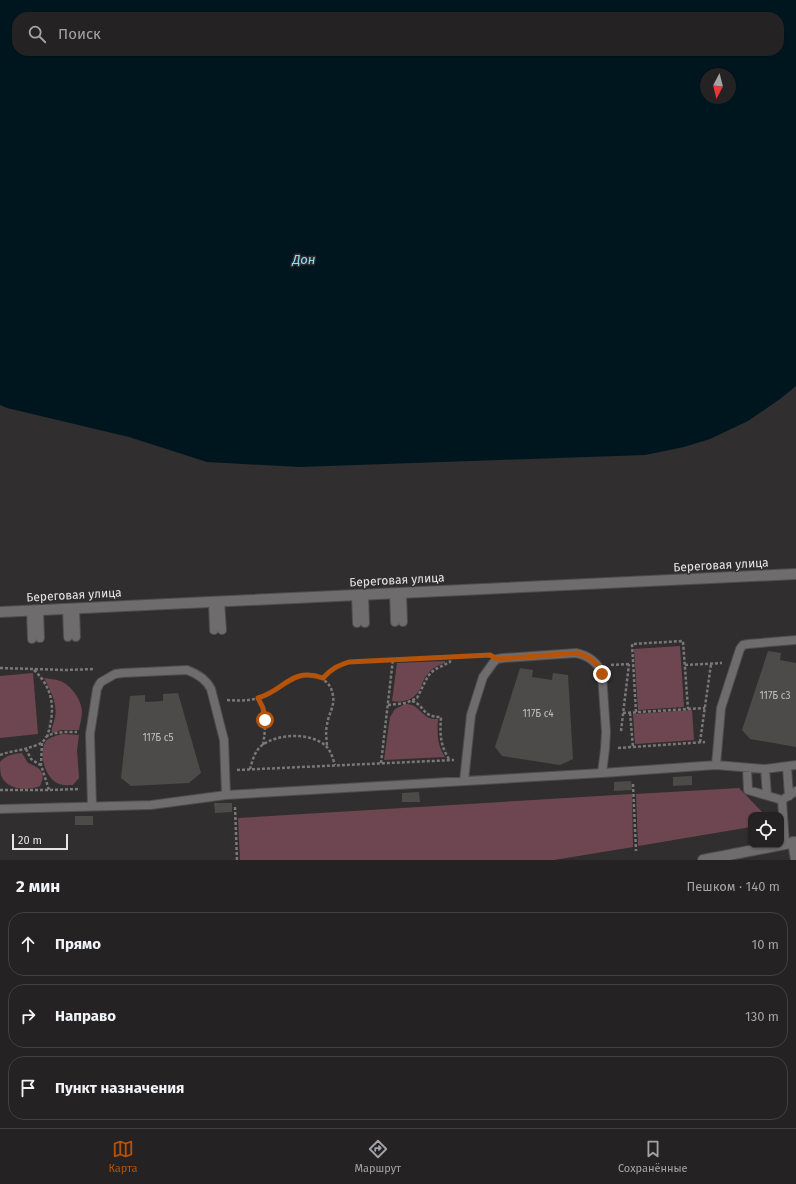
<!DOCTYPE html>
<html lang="ru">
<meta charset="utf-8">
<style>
:root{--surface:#252223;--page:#312f30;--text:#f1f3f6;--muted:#a3a4a6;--line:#423f41;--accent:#b45309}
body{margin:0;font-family:"Fira Sans",sans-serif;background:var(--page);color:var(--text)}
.controls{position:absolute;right:12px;bottom:12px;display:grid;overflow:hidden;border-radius:8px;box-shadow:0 1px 3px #0004}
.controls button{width:36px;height:36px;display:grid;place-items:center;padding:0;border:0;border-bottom:1px solid var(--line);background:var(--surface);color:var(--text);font:20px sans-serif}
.compass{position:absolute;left:700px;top:68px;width:36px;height:36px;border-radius:50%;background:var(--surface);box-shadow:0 1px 3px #0004;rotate:187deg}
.scale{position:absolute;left:12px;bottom:10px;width:56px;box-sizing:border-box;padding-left:4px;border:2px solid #e6e4e5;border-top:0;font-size:11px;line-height:14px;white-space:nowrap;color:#e6e4e5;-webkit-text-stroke:3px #312e2f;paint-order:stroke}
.stop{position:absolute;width:12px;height:12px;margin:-9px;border:3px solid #b45309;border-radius:50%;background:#fff}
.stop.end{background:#b45309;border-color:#fff;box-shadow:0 1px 4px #0008}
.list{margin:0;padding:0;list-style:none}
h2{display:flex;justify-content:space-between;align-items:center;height:52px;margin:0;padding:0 16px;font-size:17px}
h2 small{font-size:13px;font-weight:400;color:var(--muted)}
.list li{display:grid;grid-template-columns:26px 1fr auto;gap:12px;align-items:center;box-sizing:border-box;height:64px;margin:0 8px 8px;padding:0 8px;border:1px solid var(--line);border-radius:16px}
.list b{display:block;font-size:15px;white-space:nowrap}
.list em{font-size:13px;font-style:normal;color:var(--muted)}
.icon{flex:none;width:22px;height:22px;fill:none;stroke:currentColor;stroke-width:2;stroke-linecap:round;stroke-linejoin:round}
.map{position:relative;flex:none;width:796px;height:860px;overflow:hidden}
.search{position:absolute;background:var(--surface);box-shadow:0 1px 3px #0004;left:12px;right:12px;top:12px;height:44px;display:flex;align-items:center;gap:10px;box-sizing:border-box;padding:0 14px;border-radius:16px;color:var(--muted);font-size:15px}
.sheet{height:268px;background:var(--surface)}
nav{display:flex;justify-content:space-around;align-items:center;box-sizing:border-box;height:56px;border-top:1px solid var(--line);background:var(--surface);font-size:11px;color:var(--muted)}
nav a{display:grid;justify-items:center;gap:2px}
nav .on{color:var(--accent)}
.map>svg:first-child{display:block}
</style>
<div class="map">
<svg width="796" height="860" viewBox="0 0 796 860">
<rect width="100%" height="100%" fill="#312e2f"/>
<!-- green -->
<path fill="#6e4652" d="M680 646 684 707 638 710 634 649Z
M445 661V663C438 665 431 669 427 675 423 679 422 685 420 689 414 700 403 703 392 701L397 663Z
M33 673 38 734 0 738V676Z
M44 678C49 679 55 679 60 681 71 685 81 699 82 711 82 717 80 724 79 730H61L52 733C51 728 53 726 54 721 59 706 51 691 44 678Z
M405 704C421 703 420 720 438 719 437 733 437 745 445 757L384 760 390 717 395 709Z
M692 710 694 740 635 744 633 714Z
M63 734 79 735 77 750 79 778 73 785C67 785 62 786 57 783 45 777 38 753 46 741 50 737 58 735 63 734Z
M22 753 28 763C40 768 47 772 40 786 27 791 6 790 1 775 0 771 0 766 0 762 6 755 13 754 22 753Z
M739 788 765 815H751V827L638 846 636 794Z
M632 794 633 847 554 860H240L238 818Z"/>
<!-- water -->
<path fill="#00161e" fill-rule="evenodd" d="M0 0H796V386L780 399 748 421 710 439 684 447 645 455 499 460 300 467 207 462 129 437 7 408 0 405ZM17 17H779V51H17ZM706 74H730V98H706Z"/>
<!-- building -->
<path fill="#4d4a4a" d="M768 651 781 653 780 660 796 663V747L750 739 742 730Z
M520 668 533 670 532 677 552 680 553 673 568 675 573 759 560 765 502 756 495 747Z
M178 693 201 773 189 783 131 786 121 778 130 696 145 695V702L163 701V694Z
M692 776V785L673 786V777Z
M631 781 632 790 614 791V782Z
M419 792 420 802H402V793Z
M214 803H232V812L215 813Z
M75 816H93V825H75Z"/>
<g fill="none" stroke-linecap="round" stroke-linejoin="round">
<!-- lane casing -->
<g stroke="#4e4c4d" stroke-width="10">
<path id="lane" d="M394 593 395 622
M402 593 403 622
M364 594 365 623
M356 595 357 623
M220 601 222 630
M213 602 214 630
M67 608 68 637
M75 608 76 637
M31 610 32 639
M39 610 40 638
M716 765 721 708 740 649 743 645 748 644 796 640
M787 767 789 796
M747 768 748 790 782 800
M765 769 767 795
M464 781 471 715 483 677 493 663 497 659 503 658 576 653C587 655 598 662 602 674L606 732 605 749 602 773
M92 806 90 734 97 689 99 685 101 682 115 674 122 673 187 670C198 674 206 679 211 689L224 740 226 795
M0 809 151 805 226 795 602 773 716 765 765 769 796 765
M785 844 782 800 796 791"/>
</g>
<!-- street casing -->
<g stroke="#4e4c4d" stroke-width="12">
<path id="street" d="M0 612 796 574
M793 842 796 860
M703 860 796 842"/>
</g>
<!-- path -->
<path stroke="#797778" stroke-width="2.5" stroke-dasharray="3 2" stroke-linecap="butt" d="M611 665 630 664
M685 665 722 663
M0 668 66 670 95 669
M34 670C55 690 55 711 47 737
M323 678C331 669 336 666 349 662L482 655
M258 698C266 715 266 727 263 745
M227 700C241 701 254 701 267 695 276 691 283 683 292 678 308 671 331 676 333 696 335 706 328 715 327 725 325 732 327 740 327 747
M412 701C426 706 421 717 441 717 440 734 440 745 449 759
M388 705 406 703 417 698 428 676 434 670 450 662V657
M636 712 632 644 683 641 688 709
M623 713 705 708
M630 713 633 747
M621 731 629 664
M700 742 711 664
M42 743 41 765 49 790
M618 748 705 742
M26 749 31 759 40 765
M0 755C10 751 20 751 31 747 34 746 39 745 42 742 44 741 45 739 46 737 55 731 68 732 77 732
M381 763 393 659
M250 769C252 762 254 753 260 747 275 733 311 732 326 746 331 751 333 759 335 765
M237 770 454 760
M633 784 636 851
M0 790H49L79 789
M235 807 237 860"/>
<!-- lane -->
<use href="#lane" stroke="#6f6c6d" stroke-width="8"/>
<!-- street -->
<use href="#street" stroke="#6f6c6d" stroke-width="10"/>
</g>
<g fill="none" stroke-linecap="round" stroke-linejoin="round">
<!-- route -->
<path stroke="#b45309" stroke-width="5" d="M265 720 263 708 258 698C285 690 291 667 323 678 331 669 337 666 349 662L490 655 497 659 576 653C587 655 598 662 602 674"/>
</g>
<g text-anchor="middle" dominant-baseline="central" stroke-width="3" stroke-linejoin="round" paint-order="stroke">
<!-- number labels -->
<g font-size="10" fill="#c0bebe">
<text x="775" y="696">117Б с3</text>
<text x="538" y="714">117Б с4</text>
<text x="158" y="738">117Б с5</text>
</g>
<!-- street labels -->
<g font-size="12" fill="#e6e4e5" stroke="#312e2f">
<text transform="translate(721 565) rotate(-3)">Береговая улица</text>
<text transform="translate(397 580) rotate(-3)">Береговая улица</text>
<text transform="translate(74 595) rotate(-3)">Береговая улица</text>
</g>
<!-- water labels -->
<g font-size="13" font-style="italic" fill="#85e0fb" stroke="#312e2f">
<text x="304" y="259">Дон</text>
</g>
</g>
</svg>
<div class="controls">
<button><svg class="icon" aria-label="locate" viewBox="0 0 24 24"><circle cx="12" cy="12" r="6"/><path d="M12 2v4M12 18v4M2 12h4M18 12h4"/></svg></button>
</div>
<svg class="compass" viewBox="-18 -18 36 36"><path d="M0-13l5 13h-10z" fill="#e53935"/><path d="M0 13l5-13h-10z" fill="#a3a4a6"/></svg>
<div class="scale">20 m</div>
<div class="stop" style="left:265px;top:720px"></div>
<div class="stop end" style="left:602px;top:674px"></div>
<div class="search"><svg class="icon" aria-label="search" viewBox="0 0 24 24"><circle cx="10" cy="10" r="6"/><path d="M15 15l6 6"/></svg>Поиск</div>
</div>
<section class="sheet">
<h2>2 мин<small>Пешком · 140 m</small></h2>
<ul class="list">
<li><svg class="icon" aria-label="ahead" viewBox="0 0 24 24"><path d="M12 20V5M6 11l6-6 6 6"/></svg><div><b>Прямо</b></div><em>10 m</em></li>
<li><svg class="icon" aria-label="right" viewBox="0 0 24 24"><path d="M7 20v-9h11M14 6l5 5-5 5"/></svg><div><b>Направо</b></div><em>130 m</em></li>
<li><svg class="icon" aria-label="arrive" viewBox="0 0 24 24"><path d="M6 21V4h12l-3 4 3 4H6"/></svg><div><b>Пункт назначения</b></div></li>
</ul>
</section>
<nav>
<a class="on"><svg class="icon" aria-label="map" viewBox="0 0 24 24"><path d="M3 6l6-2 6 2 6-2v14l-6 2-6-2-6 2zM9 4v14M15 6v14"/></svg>Карта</a>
<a><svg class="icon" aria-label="directions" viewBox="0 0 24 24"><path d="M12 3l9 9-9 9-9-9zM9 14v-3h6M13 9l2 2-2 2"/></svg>Маршрут</a>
<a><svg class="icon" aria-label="saved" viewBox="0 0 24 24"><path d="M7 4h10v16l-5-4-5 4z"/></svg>Сохранённые</a>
</nav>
